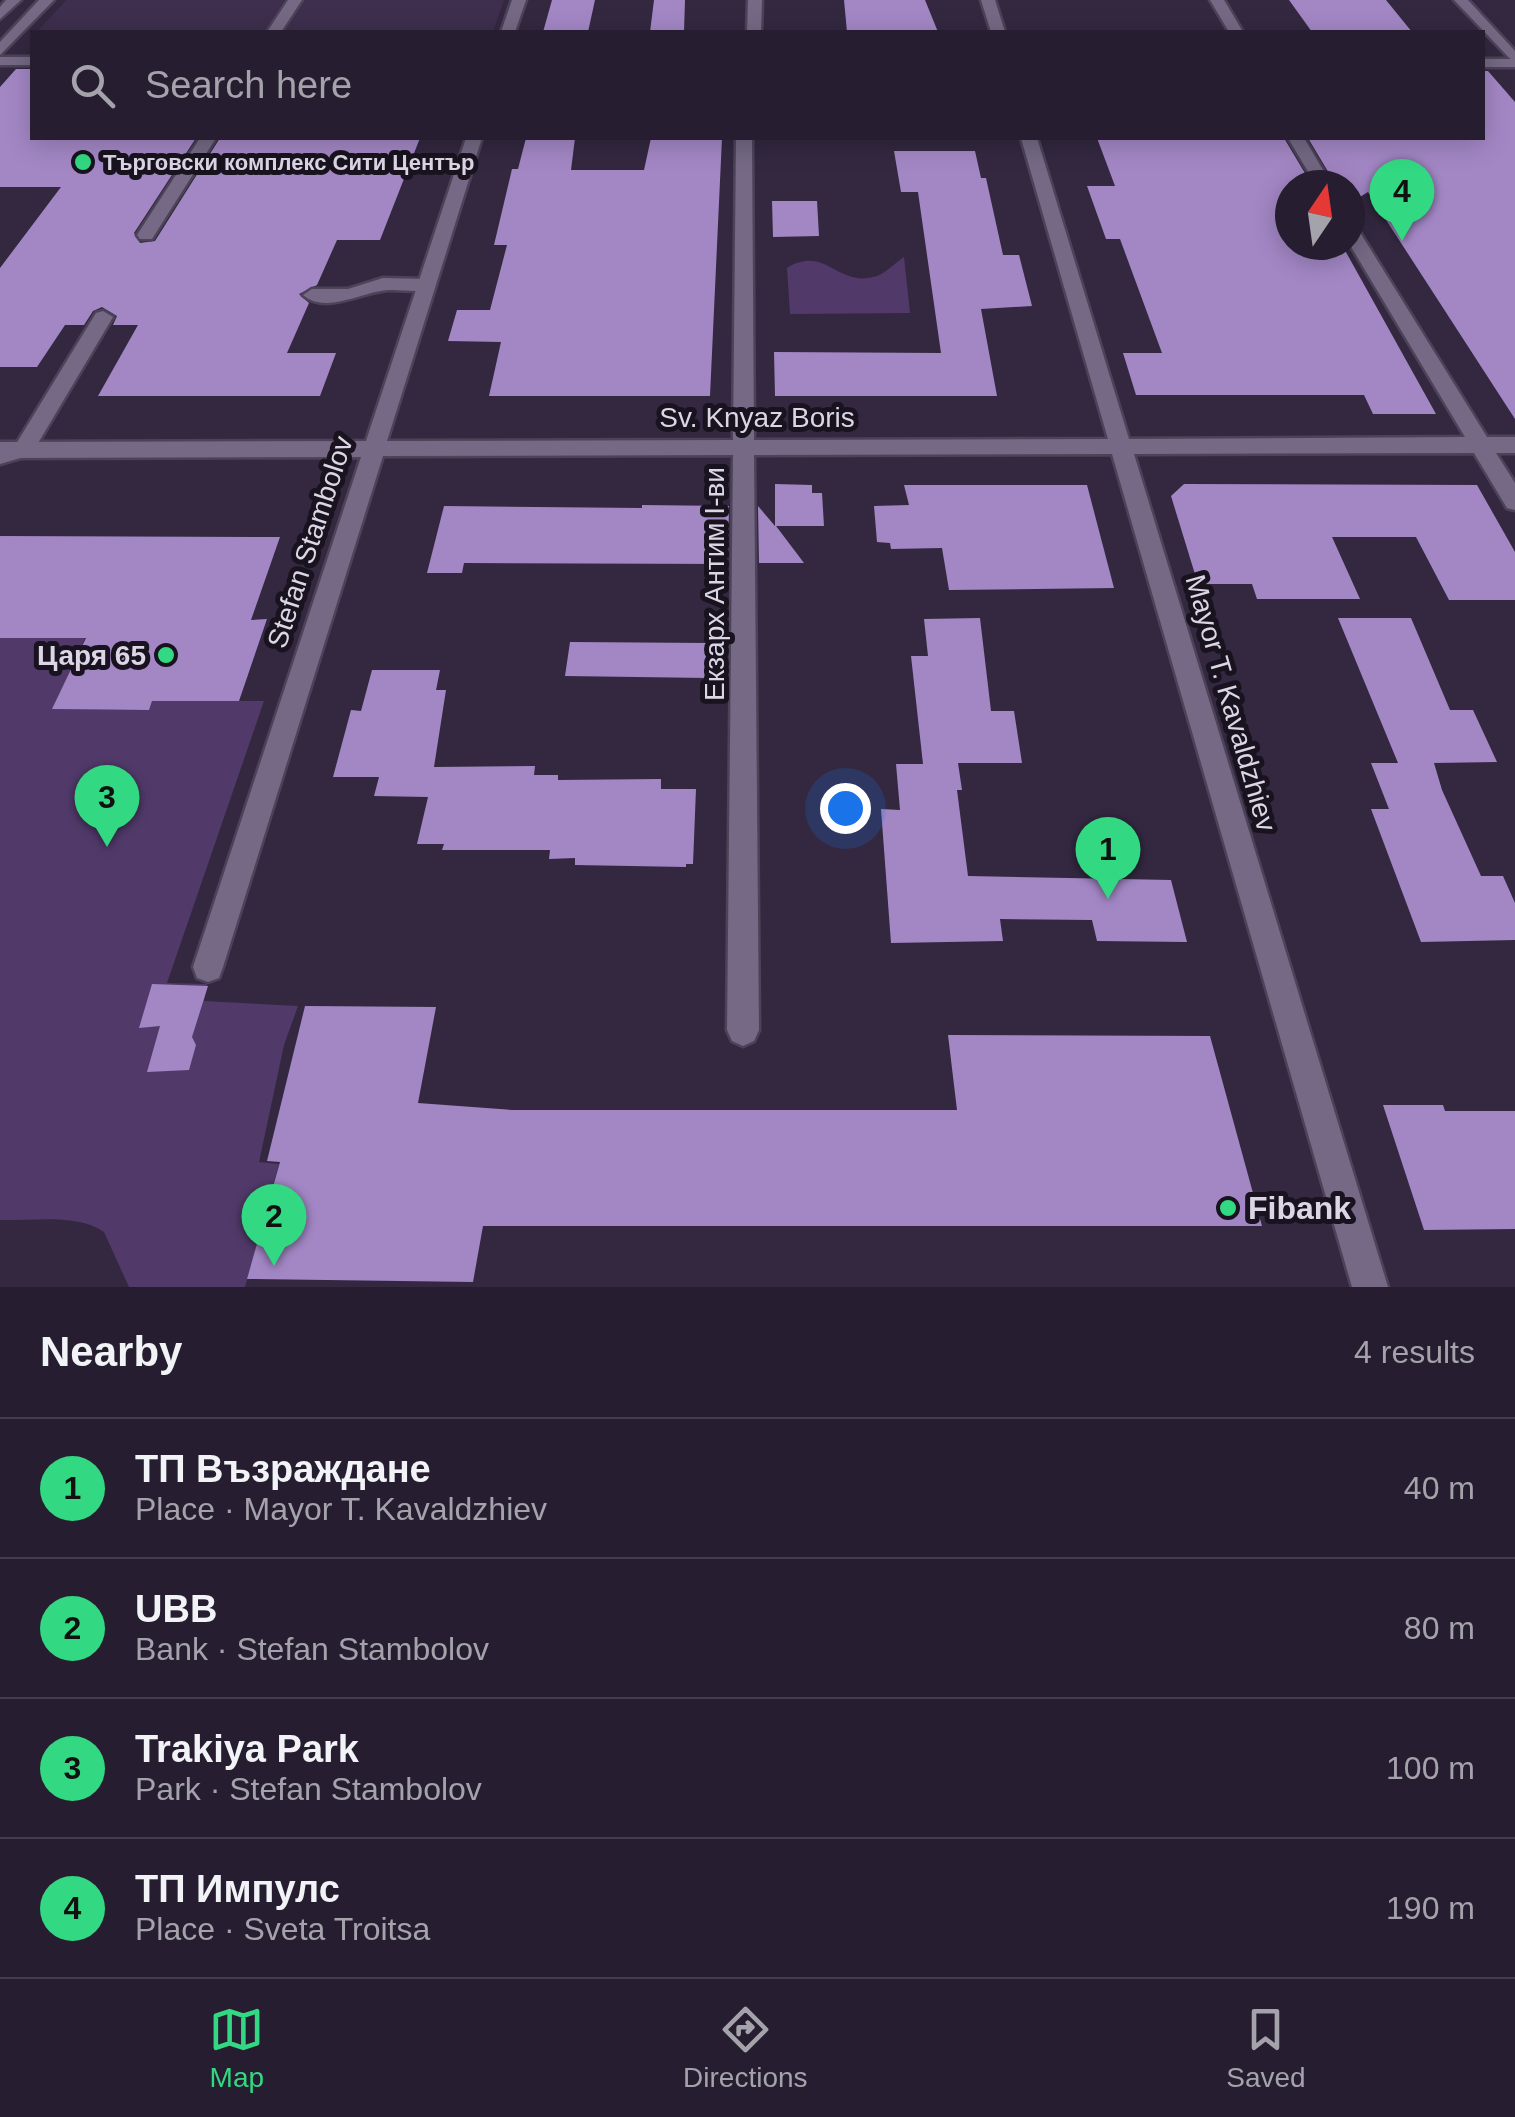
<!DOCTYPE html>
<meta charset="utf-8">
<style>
:root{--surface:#261e30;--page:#2e2738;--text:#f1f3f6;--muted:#a4a2ab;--line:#423c4c;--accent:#32d882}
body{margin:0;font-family:Helvetica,sans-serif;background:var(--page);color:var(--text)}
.compass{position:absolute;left:1275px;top:170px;width:90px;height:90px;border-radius:50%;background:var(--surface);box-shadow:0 5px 25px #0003;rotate:13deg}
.you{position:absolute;left:845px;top:808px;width:35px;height:35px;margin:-25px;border:8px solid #fff;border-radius:50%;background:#1a73e8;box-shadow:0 0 0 15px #1a73e833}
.badge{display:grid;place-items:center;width:65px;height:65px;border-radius:50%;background:var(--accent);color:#111;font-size:32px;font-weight:700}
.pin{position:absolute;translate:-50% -82px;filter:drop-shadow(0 2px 5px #0008)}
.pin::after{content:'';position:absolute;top:52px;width:35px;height:30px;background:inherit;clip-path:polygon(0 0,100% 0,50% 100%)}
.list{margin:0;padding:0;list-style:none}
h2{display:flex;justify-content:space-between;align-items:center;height:130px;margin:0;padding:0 40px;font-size:42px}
h2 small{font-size:32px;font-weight:400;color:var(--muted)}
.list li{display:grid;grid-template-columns:65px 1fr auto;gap:30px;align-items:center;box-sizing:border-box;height:140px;padding:0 40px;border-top:2px solid var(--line)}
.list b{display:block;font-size:38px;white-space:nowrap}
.list p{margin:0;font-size:32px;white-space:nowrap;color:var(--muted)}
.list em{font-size:32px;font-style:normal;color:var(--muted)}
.icon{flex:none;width:55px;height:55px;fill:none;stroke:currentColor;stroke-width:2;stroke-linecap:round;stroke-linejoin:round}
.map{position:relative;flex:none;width:1515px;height:1287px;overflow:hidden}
.search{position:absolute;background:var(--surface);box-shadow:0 5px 25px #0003;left:30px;right:30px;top:30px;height:110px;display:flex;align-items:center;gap:25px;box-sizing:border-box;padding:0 35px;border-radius:0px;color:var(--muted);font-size:38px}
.sheet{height:690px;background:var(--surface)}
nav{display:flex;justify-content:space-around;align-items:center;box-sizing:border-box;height:140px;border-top:2px solid var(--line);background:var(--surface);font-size:28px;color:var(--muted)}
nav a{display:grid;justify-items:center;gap:5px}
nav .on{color:var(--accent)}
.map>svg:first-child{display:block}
</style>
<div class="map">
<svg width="1515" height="1287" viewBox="0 0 1515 1287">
<rect width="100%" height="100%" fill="#332840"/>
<!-- built -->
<path fill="#3d2f4d" d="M66 0H284L265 32H37Z
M304 0H504L493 32H284Z"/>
<!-- green -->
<path fill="#513a6a" d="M904 257 910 313 790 314 787 268C826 244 837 289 877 276 886 273 896 262 904 257Z
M0 637 85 638 54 709 148 710 152 701H264L167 983 207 984 204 1001 298 1006 284 1045 259 1162 279 1164 245 1287H129L104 1232C78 1213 31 1221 0 1220Z"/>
<!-- building -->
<path fill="#a387c5" d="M552 0H595L588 32H543Z
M654 0H685L684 32H650Z
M844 0H925L938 32H847Z
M1289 0H1386L1412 32H1312Z
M16 69H32V138H196L134 233 140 243 155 241 220 138H420L380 240H337L317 285 299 294 309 303 287 353H336L320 396H98L138 325H113L117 316 102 307 93 311 84 325H65L37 367H0V268L61 187H0V87Z
M1482 71H1488L1515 102V419L1368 192 1350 203V185H1336L1308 138H1482Z
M526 138H575L571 170H644L651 138H722L710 396H489L501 342 448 341 457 310H490L507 245H494L512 169H518Z
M1097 138H1284L1312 185H1290V245H1342L1436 414H1373L1364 395H1136L1123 353H1162L1120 239H1106L1087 186H1115Z
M894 151H975L981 178H986L1003 255H1019L1032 306 981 309 997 396H775L774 352 941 353 918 192H901Z
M772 201H817L819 236 773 237Z
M775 484 812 485V493H822L824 526H776L804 563H759L758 506 775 526Z
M1184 484 1477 485 1515 552V600H1449L1416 537H1332L1360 599H1257L1252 584H1198L1171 496Z
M904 485H1087L1114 588 949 590 942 548 891 549 890 543 877 542 874 506 909 505Z
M642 505 729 506 728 564 464 563 462 573H427L444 506 642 508Z
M0 536 280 537 251 620 267 619 239 701H152L149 710 52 709 86 638H0Z
M980 618 991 711H1014L1022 763H958L962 790H957L968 876 1171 880 1187 942 1097 941 1092 920 1000 919 1003 941 891 943 881 809 900 810 896 764H923L911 656H928L924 619Z
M1338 618H1411L1450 710H1473L1497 762 1434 763 1442 790 1481 876H1503L1515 903V940L1421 942 1371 809H1389L1371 763H1398Z
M570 642 709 643 708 678 565 676Z
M372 670H440L436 690H446L434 767 535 766 534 775H558V780L661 779V789H696L693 864H686V867L575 865V858L549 859 550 850H442L444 844H417L428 797 374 796 379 777H333L351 710 361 711Z
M152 984 208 986 192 1037 196 1045 189 1070 147 1072 160 1026 139 1028Z
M305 1006 436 1007 418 1103 512 1110H957L948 1035 1210 1036 1262 1226H483L473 1282 247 1279 280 1162 267 1161Z
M1383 1105H1443L1445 1111H1515V1229L1424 1230Z"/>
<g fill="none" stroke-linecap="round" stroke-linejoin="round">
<!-- lane casing -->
<g stroke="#4c4358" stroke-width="5">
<path id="lane" d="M288 0H302L281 32H267Z
M383 278 427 279 436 285C424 295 405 289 389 290 363 291 326 315 303 295L312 289H348Z
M103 311 113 317 31 455 0 464V448L16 444 96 313Z"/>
</g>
<!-- street casing -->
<g stroke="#4c4358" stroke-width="5">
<path id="street" d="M512 0H526L515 32H501Z
M748 0H762L761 32H747Z
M981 0H995L1005 32H991Z
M1210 0H1224L1243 32H1229Z
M0 57H32V65H0Z
M1482 59H1515V67H1482Z
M200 138H216L152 239H140L137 235Z
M466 138H482L387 441 733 440 736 138H752L754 440 1108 439 1021 138H1037L1129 439 1465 437 1350 245V225L1356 226 1487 437H1515V453H1496L1515 483V510L1507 508 1474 453 1134 454 1388 1287H1352L1112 454 754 455 759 1030 754 1041 743 1046 732 1041 727 1030 733 455 383 456 223 967 219 978 208 982 197 978 193 967 361 457 0 458V442L366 441Z
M1288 138H1304L1332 185H1316Z"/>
</g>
<!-- secondary casing -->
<g stroke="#4c4358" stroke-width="5">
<path id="secondary" d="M6 0H21L0 19V7Z
M39 0H54L0 55V42Z
M1454 0H1468L1515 51V64Z"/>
</g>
<!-- lane -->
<use href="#lane" fill="#756985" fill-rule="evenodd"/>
<!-- street -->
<use href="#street" fill="#756985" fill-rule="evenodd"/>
<!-- secondary -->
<use href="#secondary" fill="#756985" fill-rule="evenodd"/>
</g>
<!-- markers -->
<g fill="#32d882" stroke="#18131e" stroke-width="4">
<circle cx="83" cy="162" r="10"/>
<circle cx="166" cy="655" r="10"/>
<circle cx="1228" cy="1208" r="10"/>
</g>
<g text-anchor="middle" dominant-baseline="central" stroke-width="10" stroke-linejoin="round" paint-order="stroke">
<!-- far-poi labels -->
<g font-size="22" font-weight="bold" fill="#dcd5e5" stroke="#18131e" text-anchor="start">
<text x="103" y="162">Търговски комплекс Сити Център</text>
</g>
<!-- street labels -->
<g font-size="28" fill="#dcd5e5" stroke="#18131e">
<text x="757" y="417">Sv. Knyaz Boris</text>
<text transform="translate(310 542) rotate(-72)">Stefan Stambolov</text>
<text transform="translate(714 584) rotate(-90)">Екзарх Антим I-ви</text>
<text transform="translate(1231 703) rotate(74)">Mayor T. Kavaldzhiev</text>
</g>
<!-- poi labels -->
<g font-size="28" font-weight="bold" fill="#dcd5e5" stroke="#18131e" text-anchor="end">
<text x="146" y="655">Царя 65</text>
</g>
<!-- near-poi labels -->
<g font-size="32" font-weight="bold" fill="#dcd5e5" stroke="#18131e" text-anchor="start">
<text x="1248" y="1208">Fibank</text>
</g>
</g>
</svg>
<svg class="compass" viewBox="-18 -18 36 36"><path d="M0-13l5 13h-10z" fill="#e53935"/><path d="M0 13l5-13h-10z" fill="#a4a2ab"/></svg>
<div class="you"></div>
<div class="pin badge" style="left:1108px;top:899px">1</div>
<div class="pin badge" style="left:274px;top:1266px">2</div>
<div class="pin badge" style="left:107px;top:847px">3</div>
<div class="pin badge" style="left:1402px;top:241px">4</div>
<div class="search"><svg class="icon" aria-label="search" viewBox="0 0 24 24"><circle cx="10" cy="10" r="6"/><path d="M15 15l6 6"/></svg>Search here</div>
</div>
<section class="sheet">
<h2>Nearby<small>4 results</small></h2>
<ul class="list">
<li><span class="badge">1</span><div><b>ТП Възраждане</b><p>Place · Mayor T. Kavaldzhiev</p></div><em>40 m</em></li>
<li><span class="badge">2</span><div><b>UBB</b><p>Bank · Stefan Stambolov</p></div><em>80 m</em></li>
<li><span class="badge">3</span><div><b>Trakiya Park</b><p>Park · Stefan Stambolov</p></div><em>100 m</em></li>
<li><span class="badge">4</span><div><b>ТП Импулс</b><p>Place · Sveta Troitsa</p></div><em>190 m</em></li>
</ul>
</section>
<nav>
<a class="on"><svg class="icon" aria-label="map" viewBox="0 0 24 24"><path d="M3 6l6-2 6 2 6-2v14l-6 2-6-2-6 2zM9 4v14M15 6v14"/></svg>Map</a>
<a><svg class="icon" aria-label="directions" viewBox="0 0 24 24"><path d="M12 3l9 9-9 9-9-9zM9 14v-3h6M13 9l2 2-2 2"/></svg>Directions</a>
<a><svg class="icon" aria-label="saved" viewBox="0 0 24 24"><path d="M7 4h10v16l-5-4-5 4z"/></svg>Saved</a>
</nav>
